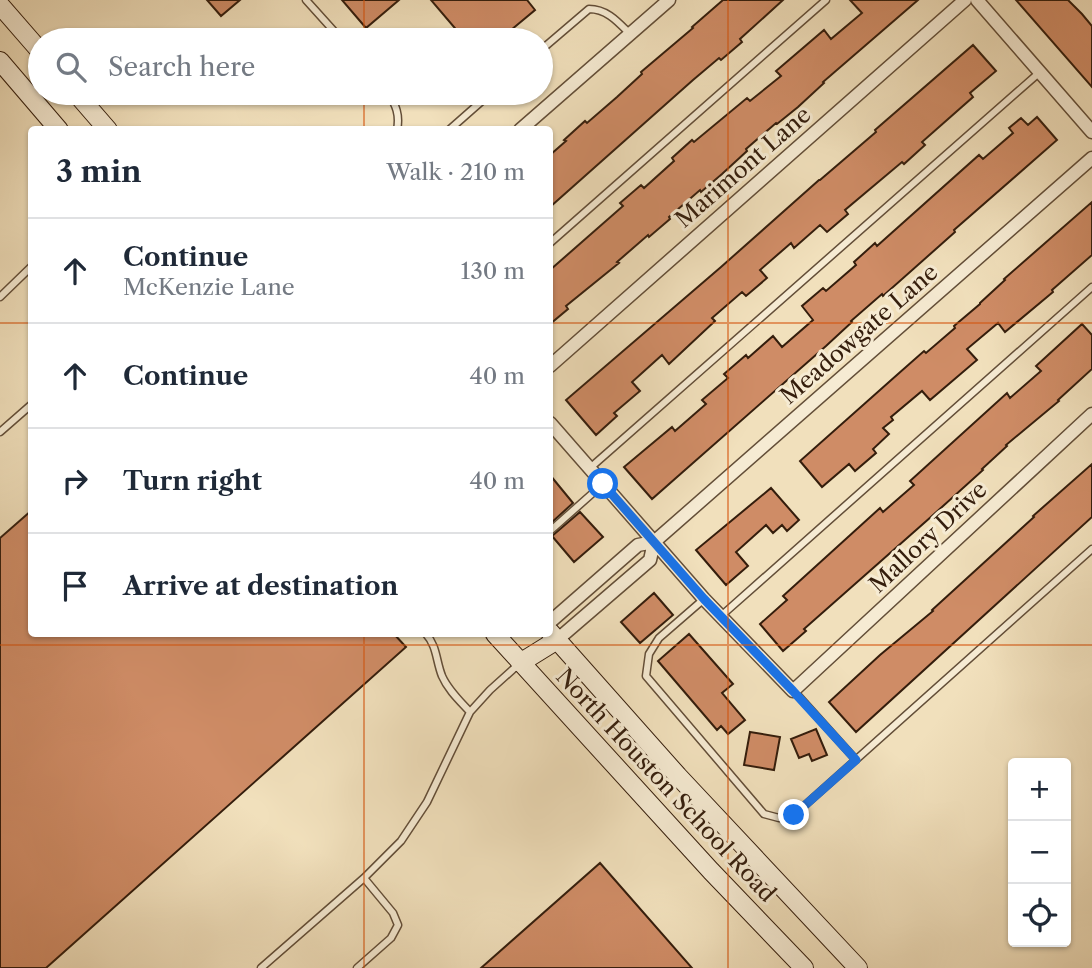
<!DOCTYPE html>
<meta charset="utf-8">
<style>
:root{--surface:#fff;--page:#f6f6f7;--text:#1f2937;--muted:#747a83;--line:#e0e1e3}
body{margin:0;font-family:"Libre Caslon Text",serif;background:var(--page);color:var(--text)}
.controls{position:absolute;right:21px;bottom:21px;display:grid;overflow:hidden;border-radius:7px;box-shadow:0 2px 5px #0004}
.controls button{width:63px;height:63px;display:grid;place-items:center;padding:0;border:0;border-bottom:2px solid var(--line);background:var(--surface);color:var(--text);font:35px sans-serif}
.stop{position:absolute;width:21px;height:21px;margin:-16px;border:5px solid #1a73e8;border-radius:50%;background:#fff}
.stop.end{background:#1a73e8;border-color:#fff;box-shadow:0 2px 7px #0008}
.list{margin:0;padding:0;list-style:none}
h2{display:flex;justify-content:space-between;align-items:center;height:91px;margin:0;padding:0 28px;font-size:30px}
h2 small{font-size:23px;font-weight:400;color:var(--muted)}
.list li{display:grid;grid-template-columns:46px 1fr auto;gap:21px;align-items:center;box-sizing:border-box;height:105px;padding:0 28px;border-top:2px solid var(--line)}
.list b{display:block;font-size:26px;white-space:nowrap}
.list p{margin:0;font-size:23px;white-space:nowrap;color:var(--muted)}
.list em{font-size:23px;font-style:normal;color:var(--muted)}
.icon{flex:none;width:38px;height:38px;fill:none;stroke:currentColor;stroke-width:2;stroke-linecap:round;stroke-linejoin:round}
.map{position:relative;flex:none;width:1092px;height:968px;overflow:hidden}
.search{position:absolute;background:var(--surface);box-shadow:0 2px 5px #0004;left:28px;top:28px;width:525px;height:77px;display:flex;align-items:center;gap:18px;box-sizing:border-box;padding:0 24px;border-radius:38px;color:var(--muted);font-size:26px}
.panel{position:absolute;background:var(--surface);box-shadow:0 2px 5px #0004;left:28px;top:126px;width:525px;height:511px;border-radius:7px}
.map>svg:first-child{display:block}
</style>
<div class="map">
<svg width="1092" height="968" viewBox="0 0 1092 968">
<rect width="100%" height="100%" fill="#f1e0bc"/>
<filter id="stains"><feTurbulence type="fractalNoise" baseFrequency=".00286" numOctaves="4"/><feColorMatrix values="0 0 0 0 .2 0 0 0 0 .09 0 0 0 0 .02 0 0 0 .5 -.17"/></filter>
<radialGradient id="worn" r=".72"><stop offset=".6" stop-color="#630" stop-opacity="0"/><stop offset="1" stop-color="#630" stop-opacity=".3"/></radialGradient>
<!-- building -->
<path fill="#cf8c66" stroke="#341d0c" stroke-width="2" d="M207 0H240L221 16Z
M342 0H399L366 28Z
M431 0H527L535 10 499 40H465Z
M723 0H783L740 39 742 42 721 60 719 58 693 80 550 207V155L566 141 564 140 585 121 587 123 617 97 642 74 641 72 693 28 692 27Z
M850 0H918L823 82 824 83 798 107 777 124 776 123 746 149 747 151 722 174 701 192 700 190 669 217 670 219 649 237 648 235 617 262 619 263 566 306 568 309 550 324V270L623 206 620 203 641 185 644 188 674 161 672 158 692 140 694 142 747 98 750 101 781 76 776 71 824 30 831 39 862 13Z
M1016 0H1068L1082 14 1092 26V87Z
M973 45 996 71 970 93 973 97 922 142 925 145 904 164 902 162 845 210 848 214 827 232 820 225 794 248 791 243 760 270 767 278 746 296 742 292 712 318 715 321 669 364 662 355 632 382 640 391 614 413 617 416 596 435 566 400 721 267 819 180H820L876 132 875 130Z
M1037 117 1057 140 954 230 955 232 883 296 882 294 851 321 852 322 826 346 652 499 624 467 672 427 675 431 706 404 702 400 728 378 724 374 746 355 748 358 773 336 782 347 813 320 802 306 823 288 826 291 856 265 854 262 875 243 877 246 979 155 983 159 1013 133 1009 128 1021 118 1028 125Z
M1092 202V255L1052 290 1053 292 1005 332 998 323 967 349 977 360 930 400 922 391 891 417 893 420 883 428 889 434 873 449 876 453 855 471 849 464 822 487 800 461 898 374 924 351 926 353 955 328 954 326 980 304V303L1005 280 1004 279Z
M1082 324 1092 335V369L1058 400 1059 401 1006 445 1007 446 982 469 983 470 932 516 804 629 806 631 783 651 760 624 787 600 783 596 880 508 883 512 914 485 910 481 1007 393 1010 398 1041 371 1036 366Z
M1092 464V517L856 732 829 702 880 655 933 611 932 610 1034 517 1033 516Z
M550 475 573 503 550 524Z
M771 488 799 520 787 531 782 525 773 533 766 525 736 552 748 566 726 585 696 550Z
M32 510V634H394L406 647 46 968H0V538Z
M580 512 603 537 574 562 552 536Z
M654 593 673 615 640 643 621 622Z
M689 634 733 684 722 693 745 720 728 734 721 726 717 730 658 661Z
M816 729 827 755 812 761 809 754 799 758 791 739Z
M750 732 780 737 774 770 744 765Z
M600 863 692 968H481Z"/>
<g fill="none" stroke-linecap="round" stroke-linejoin="round">
<!-- service casing -->
<g stroke="#634e38" stroke-width="9">
<path id="service" d="M306 0 342 40
M541 50 589 9C607 9 618 22 630 34
M388 93C396 105 400 115 397 130
M449 130 491 93
M550 243 826 0
M0 297 32 266
M0 432 32 404
M590 468 1040 72
M550 531 603 484
M704 599 659 638 649 654 646 676 764 814 779 818 794 815 1092 549
M721 616 1092 287
M426 634C437 646 436 661 442 676 448 690 460 701 470 712
M794 691 856 760
M261 968 364 878 401 841 427 802 470 712 490 690 519 664
M357 968 391 938 398 925 393 913 364 878"/>
</g>
<!-- minor casing -->
<g stroke="#634e38" stroke-width="15">
<path id="minor" d="M977 0 1092 132
M520 130 669 0
M550 366 965 0
M550 423 704 599 793 691 1092 414
M550 622 638 545 654 542 1092 158
M557 640 650 560 654 542"/>
</g>
<!-- secondary casing -->
<g stroke="#341d0c" stroke-width="20">
<path id="secondary" d="M0 5 40 51
M0 61 59 130
M76 93 108 130
M550 632 678 776 858 968
M495 634 711 871 804 968
M520 663 557 640"/>
</g>
<!-- service -->
<use href="#service" stroke="#f6ebd3" stroke-width="6"/>
<!-- minor -->
<use href="#minor" stroke="#f6ebd3" stroke-width="12"/>
<!-- secondary -->
<use href="#secondary" stroke="#f6ebd3" stroke-width="18"/>
</g>
<g fill="none" stroke-linecap="round" stroke-linejoin="round">
<!-- route -->
<path stroke="#1a73e8" stroke-width="9" d="M603 484 704 599 793 691 856 760 794 815"/>
</g>
<!-- grid -->
<path fill="none" stroke="#d6530c" stroke-width="2" stroke-opacity="0.55" d="M364 0V40M728 0V968M364 93V130M0 323H32M550 323H1092M364 634V968M0 645H1092"/>
<g text-anchor="middle" dominant-baseline="central" stroke-width="6" stroke-linejoin="round" paint-order="stroke">
<!-- street labels -->
<g font-size="23" fill="#341d0c" stroke="#f6ebd3">
<text transform="translate(743 167) rotate(-41)">Marimont Lane</text>
<text transform="translate(859 334) rotate(-41)">Meadowgate Lane</text>
<text transform="translate(928 537) rotate(-43)">Mallory Drive</text>
<text transform="translate(666 785) rotate(47)">North Houston School Road</text>
</g>
</g>
<rect width="100%" height="100%" filter="url(#stains)"/>
<rect width="100%" height="100%" fill="url(#worn)"/>
</svg>
<div class="controls">
<button>+</button>
<button>−</button>
<button><svg class="icon" aria-label="locate" viewBox="0 0 24 24"><circle cx="12" cy="12" r="6"/><path d="M12 2v4M12 18v4M2 12h4M18 12h4"/></svg></button>
</div>
<div class="stop" style="left:603px;top:484px"></div>
<div class="stop end" style="left:794px;top:815px"></div>
<div class="search"><svg class="icon" aria-label="search" viewBox="0 0 24 24"><circle cx="10" cy="10" r="6"/><path d="M15 15l6 6"/></svg>Search here</div>
<section class="panel">
<h2>3 min<small>Walk · 210 m</small></h2>
<ul class="list">
<li><svg class="icon" aria-label="ahead" viewBox="0 0 24 24"><path d="M12 20V5M6 11l6-6 6 6"/></svg><div><b>Continue</b><p>McKenzie Lane</p></div><em>130 m</em></li>
<li><svg class="icon" aria-label="ahead" viewBox="0 0 24 24"><path d="M12 20V5M6 11l6-6 6 6"/></svg><div><b>Continue</b></div><em>40 m</em></li>
<li><svg class="icon" aria-label="right" viewBox="0 0 24 24"><path d="M7 20v-9h11M14 6l5 5-5 5"/></svg><div><b>Turn right</b></div><em>40 m</em></li>
<li><svg class="icon" aria-label="arrive" viewBox="0 0 24 24"><path d="M6 21V4h12l-3 4 3 4H6"/></svg><div><b>Arrive at destination</b></div></li>
</ul>
</section>
</div>
